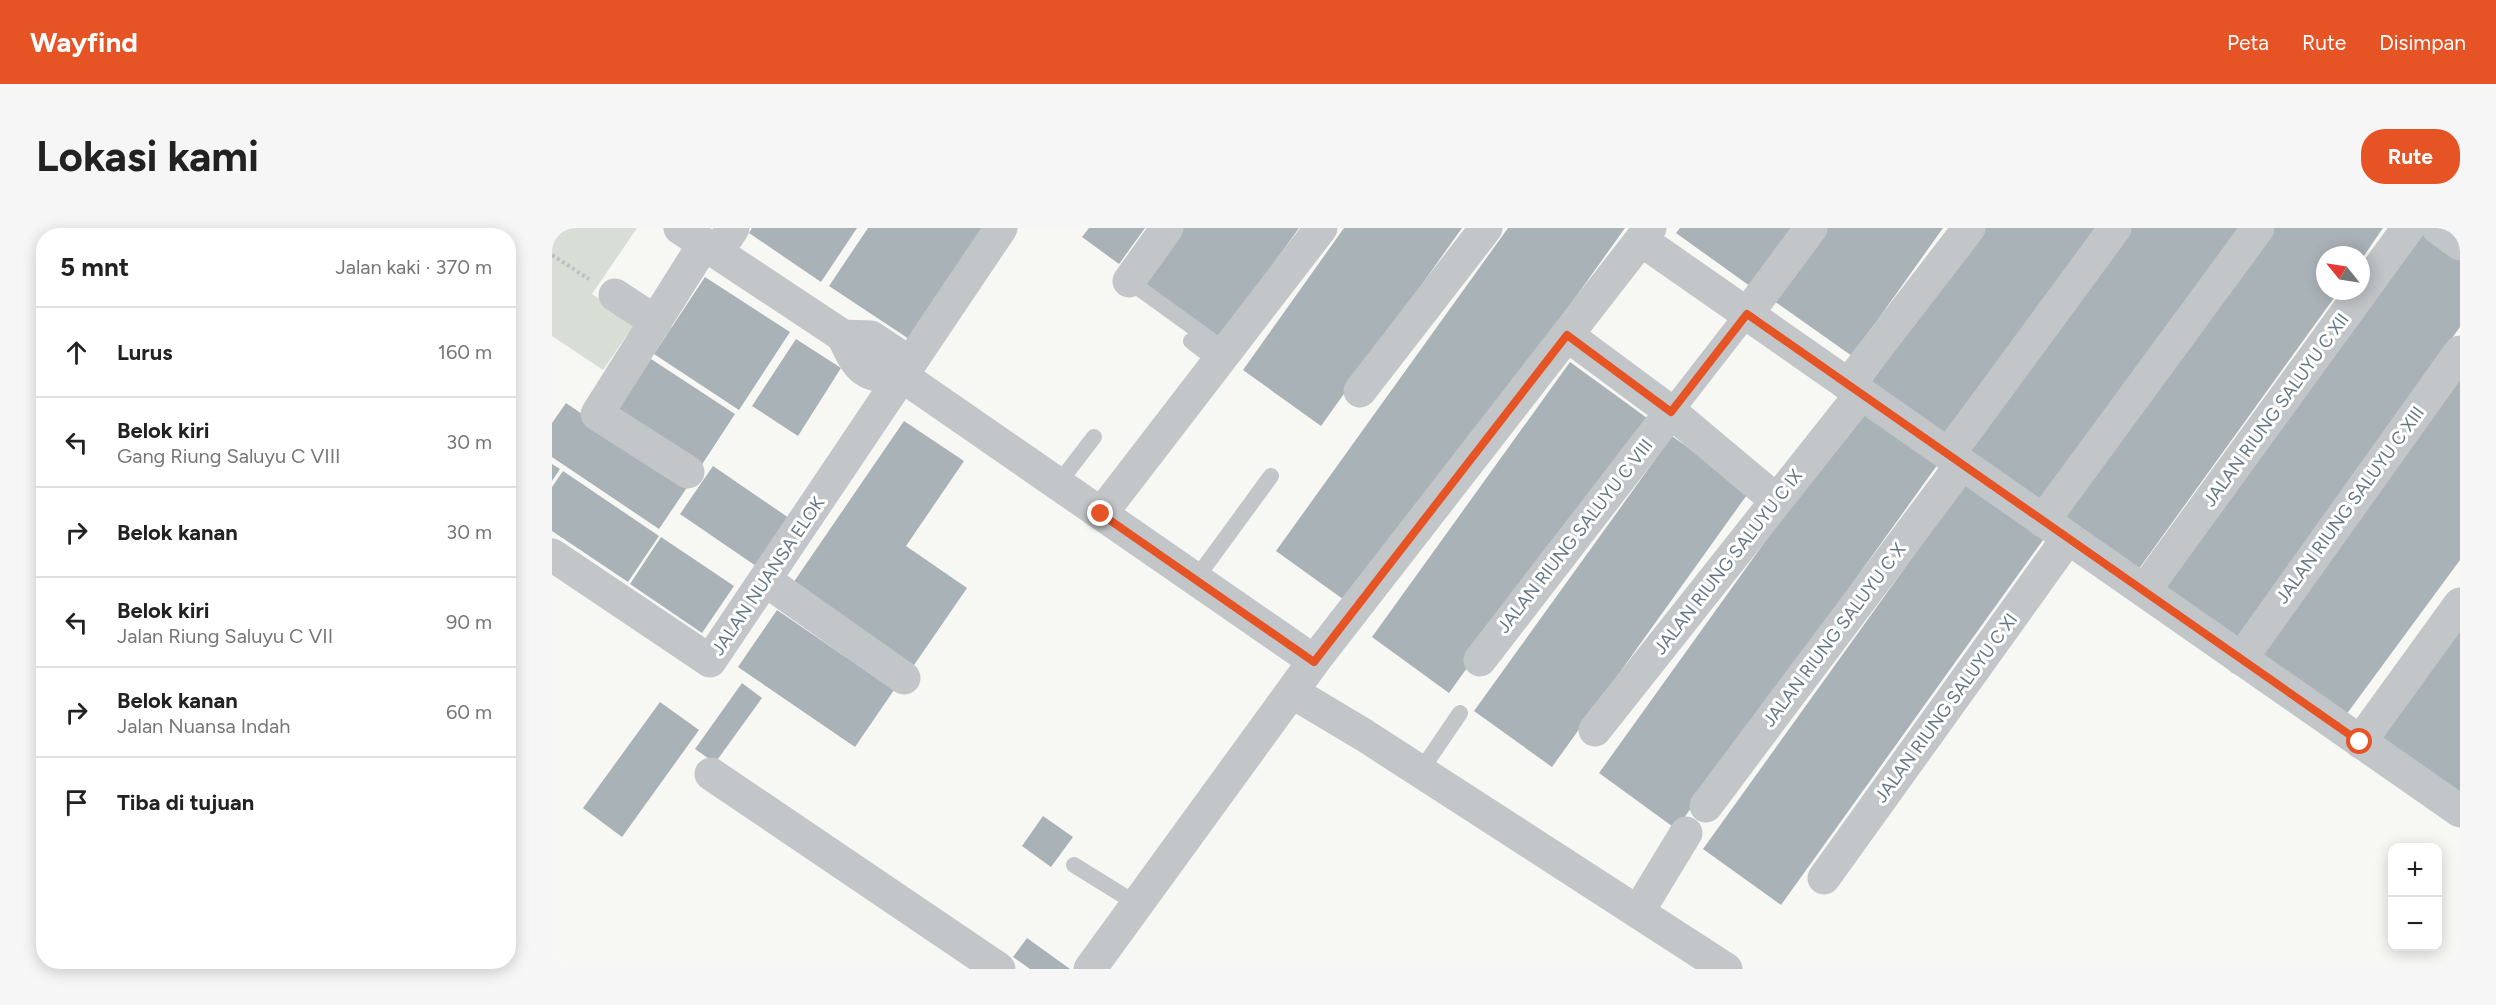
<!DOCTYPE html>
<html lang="id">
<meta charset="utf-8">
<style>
:root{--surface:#fff;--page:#f6f6f6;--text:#222;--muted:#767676;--line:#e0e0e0;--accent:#e65325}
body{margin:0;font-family:Figtree,sans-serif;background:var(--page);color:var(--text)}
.controls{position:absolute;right:18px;bottom:18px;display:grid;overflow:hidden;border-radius:12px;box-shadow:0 3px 15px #0003}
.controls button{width:54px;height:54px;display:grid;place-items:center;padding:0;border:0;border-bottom:2px solid var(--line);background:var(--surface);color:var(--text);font:30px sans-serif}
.compass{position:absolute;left:1764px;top:18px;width:54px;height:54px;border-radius:50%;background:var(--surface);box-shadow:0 3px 15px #0003;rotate:300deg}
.stop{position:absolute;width:18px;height:18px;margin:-14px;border:4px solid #e65325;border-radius:50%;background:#fff}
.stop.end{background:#e65325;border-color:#fff;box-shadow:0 2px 6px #0008}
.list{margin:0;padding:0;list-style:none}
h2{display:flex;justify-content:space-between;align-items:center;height:78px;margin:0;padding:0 24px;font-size:26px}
h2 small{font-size:20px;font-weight:400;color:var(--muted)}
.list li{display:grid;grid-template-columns:39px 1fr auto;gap:18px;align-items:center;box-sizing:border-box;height:90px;padding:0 24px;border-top:2px solid var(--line)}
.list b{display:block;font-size:22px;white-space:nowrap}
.list p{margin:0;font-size:20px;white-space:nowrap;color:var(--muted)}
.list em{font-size:20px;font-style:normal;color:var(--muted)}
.icon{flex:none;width:33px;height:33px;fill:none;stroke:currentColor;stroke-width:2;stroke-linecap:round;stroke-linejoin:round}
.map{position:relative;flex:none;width:1908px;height:741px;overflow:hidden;border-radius:24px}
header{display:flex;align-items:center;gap:36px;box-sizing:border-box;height:84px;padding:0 30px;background:var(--accent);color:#fff}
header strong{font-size:28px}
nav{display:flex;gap:33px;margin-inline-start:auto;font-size:21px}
.intro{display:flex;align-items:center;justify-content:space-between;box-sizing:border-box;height:144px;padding:0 36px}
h1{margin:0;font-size:42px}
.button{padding:15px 27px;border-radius:24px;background:var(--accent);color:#fff;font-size:21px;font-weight:700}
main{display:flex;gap:36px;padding:0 36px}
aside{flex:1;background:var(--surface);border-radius:24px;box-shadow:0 3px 15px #0003}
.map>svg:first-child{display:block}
</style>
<header>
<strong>Wayfind</strong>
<nav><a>Peta</a><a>Rute</a><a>Disimpan</a></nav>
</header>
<div class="intro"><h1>Lokasi kami</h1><a class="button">Rute</a></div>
<main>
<aside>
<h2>5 mnt<small>Jalan kaki · 370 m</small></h2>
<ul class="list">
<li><svg class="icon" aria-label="ahead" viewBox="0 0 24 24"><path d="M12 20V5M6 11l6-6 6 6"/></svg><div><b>Lurus</b></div><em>160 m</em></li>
<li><svg class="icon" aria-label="left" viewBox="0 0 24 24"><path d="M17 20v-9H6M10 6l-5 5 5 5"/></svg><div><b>Belok kiri</b><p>Gang Riung Saluyu C VIII</p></div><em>30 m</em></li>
<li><svg class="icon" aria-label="right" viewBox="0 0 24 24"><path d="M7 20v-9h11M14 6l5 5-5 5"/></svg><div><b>Belok kanan</b></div><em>30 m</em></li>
<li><svg class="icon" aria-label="left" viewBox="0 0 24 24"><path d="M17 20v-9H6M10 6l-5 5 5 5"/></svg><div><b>Belok kiri</b><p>Jalan Riung Saluyu C VII</p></div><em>90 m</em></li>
<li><svg class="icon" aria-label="right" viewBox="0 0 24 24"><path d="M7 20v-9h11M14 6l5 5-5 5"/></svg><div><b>Belok kanan</b><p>Jalan Nuansa Indah</p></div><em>60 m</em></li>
<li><svg class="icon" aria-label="arrive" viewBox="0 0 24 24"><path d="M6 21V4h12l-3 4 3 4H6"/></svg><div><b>Tiba di tujuan</b></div></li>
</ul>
</aside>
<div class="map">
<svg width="1908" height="741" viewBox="0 0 1908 741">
<rect width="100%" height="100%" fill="#f7f7f4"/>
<!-- grass -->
<path fill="#d8ded5" d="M0 0H85L40 66 83 95 51 142 0 108Z"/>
<!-- building -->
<path fill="#a9b2b7" d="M200 0H305L269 54 197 5Z
M316 0H430L357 111 277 58Z
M537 0H593L567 36 530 9Z
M629 0H747L666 113 588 58Z
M792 0H910L769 198 691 142Z
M956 0H1073L802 379 724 323Z
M1128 0H1245L1202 61 1124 5Z
M1274 0H1391L1300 128 1222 73Z
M1429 0H1547L1395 212 1318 156Z
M1573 0H1691L1492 277 1415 221Z
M1714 0H1831L1809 32V27H1773V63H1787L1581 349 1504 293Z
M1867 0 1908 29V99L1678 419 1601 363Z
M153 49 238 104 187 182 102 126Z
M244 111 289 140 246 208 200 178Z
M99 131 183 186 147 241 63 186Z
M1018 134 1095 190 897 465 820 409Z
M1908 148V332L1791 491 1702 425Z
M14 175 136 258 107 301 0 229V195Z
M1309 180 1386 236 1124 601 1047 545Z
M352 193 412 233 354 318 415 360 360 440 239 358Z
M1120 208 1197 264 1000 539 922 483Z
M0 236 8 241 0 253Z
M161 238 237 290 204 338 128 286Z
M11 243 107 308 76 354 0 303V259Z
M1413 256 1491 312 1229 677 1151 621Z
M109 309 182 358 150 405 78 356Z
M225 382 342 462 303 519 186 439Z
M1908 402V576L1825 514Z
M190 455 210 470 163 535 143 521Z
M108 474 147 502 70 609 31 580Z
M491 588 521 609 499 639 470 618Z
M475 710 518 741H478L461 729Z"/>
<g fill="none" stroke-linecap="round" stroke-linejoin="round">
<!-- path -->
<path stroke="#bcbec1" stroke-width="4" stroke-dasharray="3 3" stroke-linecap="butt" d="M0 27 37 51"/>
<!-- service -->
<path stroke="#c2c6c9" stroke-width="16" d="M577 53 674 123
M639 113 667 135
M506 256 542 209
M643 352 719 248
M868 544 908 485
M522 637 585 676"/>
<!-- pedestrian -->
<path stroke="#c2c6c9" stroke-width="24" d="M1119 184 1195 86"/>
<!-- minor -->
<path stroke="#c2c6c9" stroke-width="33" d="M128 0 291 108 319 109 343 125 350 148
M1886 0 1908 16
M1089 12 1908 583
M165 24 181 0
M577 53 615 0
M63 67 104 94
M1195 86 1259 0
M1015 107 1119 184 1224 272
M291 108C305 140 313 152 350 148
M350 148 762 433
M1296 157 1417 0
M808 163 934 0
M1396 227 1563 0
M136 244 45 186 152 16
M549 286 769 0
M1491 293 1706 0
M0 327 158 433 449 0
M213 352 352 450
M1592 363 1856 0
M1689 431 1908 124
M928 432 1119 184
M740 464 812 507 1174 741
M1043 502 1309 166
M1808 514 1908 376
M159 546 447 741
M1154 578 1410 236
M1272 650 1516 310
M1086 684 1134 605
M538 741 762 433 1098 0"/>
</g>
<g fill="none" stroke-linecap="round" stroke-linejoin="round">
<!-- route -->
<path stroke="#e65325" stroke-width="8" d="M549 286 762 434 1015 107 1119 184 1195 86 1808 514"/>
</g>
<g text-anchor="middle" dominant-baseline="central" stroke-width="6" stroke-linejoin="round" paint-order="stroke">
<!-- street labels -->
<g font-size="18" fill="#657785" stroke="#fff">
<text transform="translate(1724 182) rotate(-54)">JALAN RIUNG SALUYU C XII</text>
<text transform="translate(1798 277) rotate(-54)">JALAN RIUNG SALUYU C XIII</text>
<text transform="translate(1023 308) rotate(-52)">JALAN RIUNG SALUYU C VIII</text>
<text transform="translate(1176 334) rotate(-52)">JALAN RIUNG SALUYU C IX</text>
<text transform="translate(216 348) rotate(-56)">JALAN NUANSA ELOK</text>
<text transform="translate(1282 407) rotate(-53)">JALAN RIUNG SALUYU C X</text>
<text transform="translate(1394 480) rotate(-54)">JALAN RIUNG SALUYU C XI</text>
</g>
</g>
</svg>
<div class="controls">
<button>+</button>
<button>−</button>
</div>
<svg class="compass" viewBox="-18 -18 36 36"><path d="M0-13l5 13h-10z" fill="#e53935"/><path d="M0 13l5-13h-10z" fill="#767676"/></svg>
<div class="stop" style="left:1808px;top:514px"></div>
<div class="stop end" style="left:549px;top:286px"></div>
</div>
</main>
